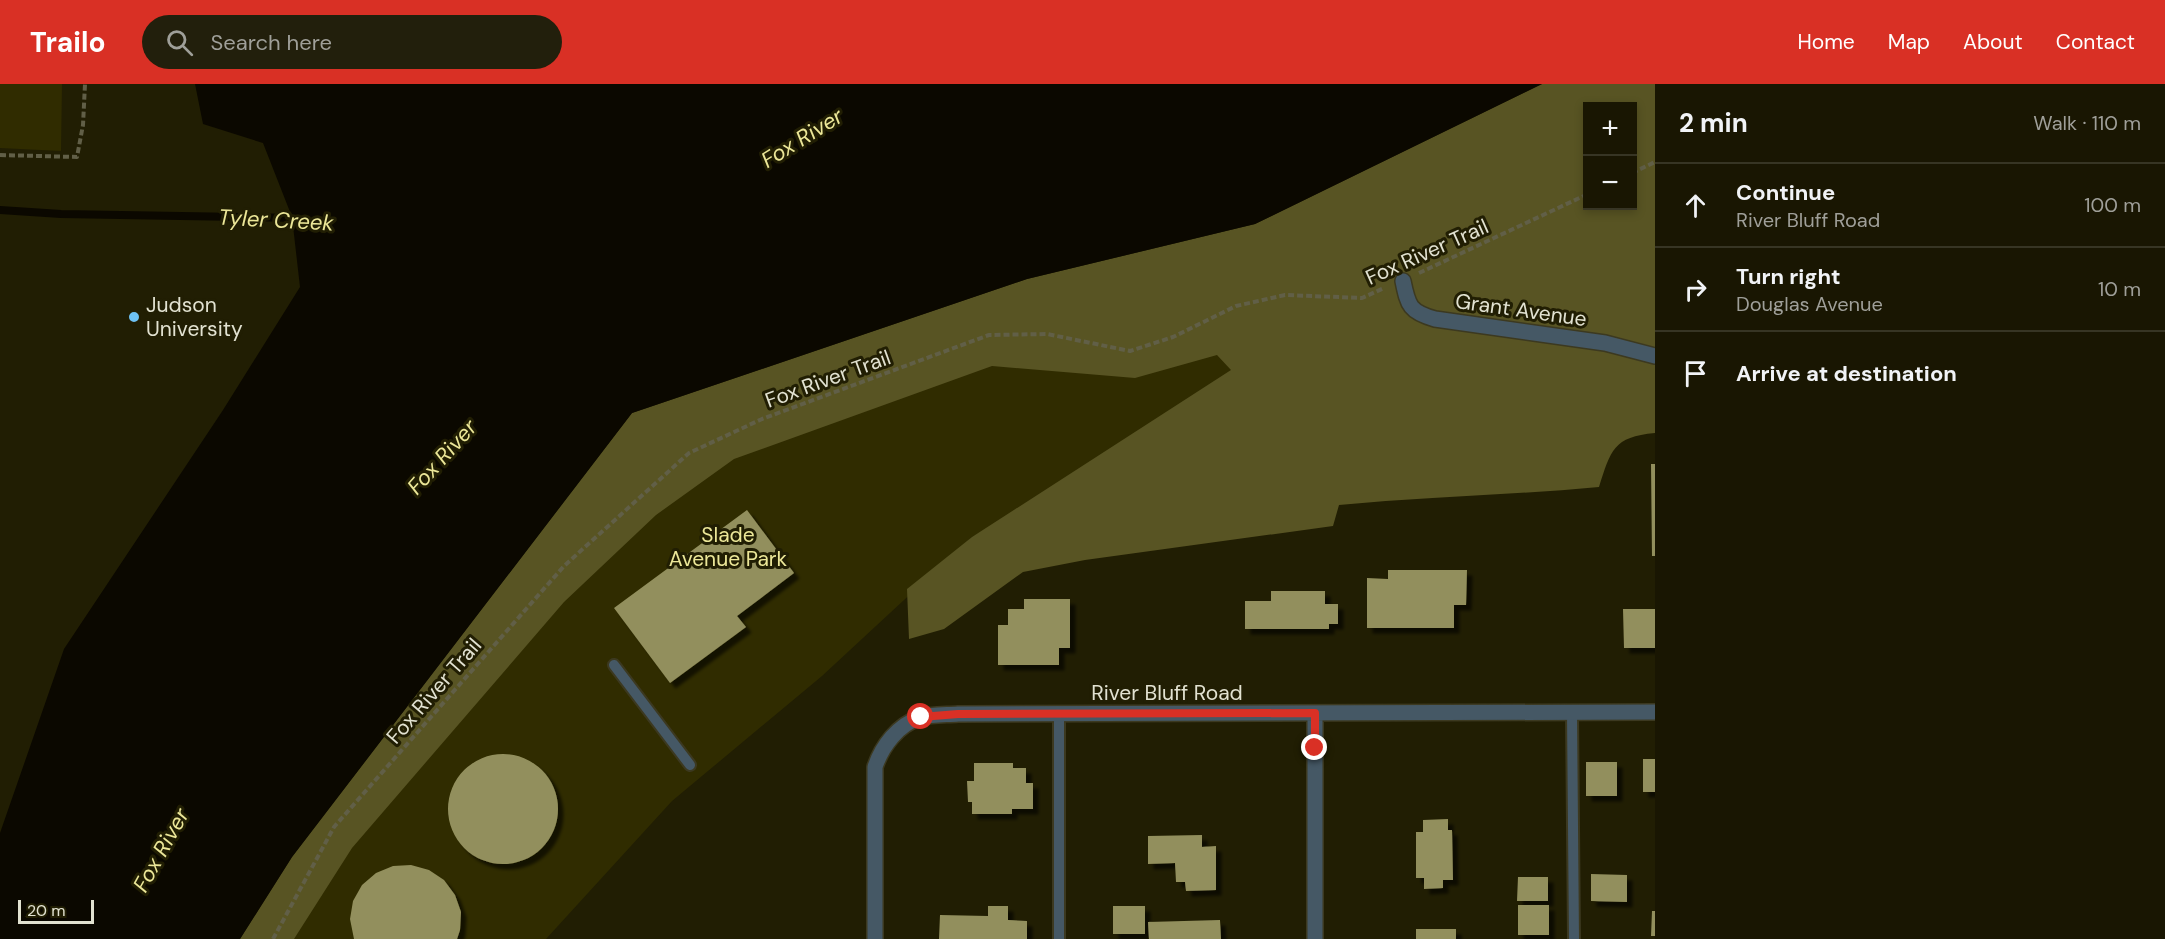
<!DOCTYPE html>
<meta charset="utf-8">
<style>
:root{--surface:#191602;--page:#221f0c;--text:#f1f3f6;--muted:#9f9f99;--line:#373524;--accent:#d93025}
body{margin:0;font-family:"DM Sans",sans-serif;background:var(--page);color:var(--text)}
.controls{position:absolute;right:18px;top:18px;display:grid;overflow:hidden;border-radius:0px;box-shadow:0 3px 9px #0003}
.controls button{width:54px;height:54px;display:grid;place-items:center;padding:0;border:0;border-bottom:2px solid var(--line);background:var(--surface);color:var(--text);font:30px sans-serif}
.scale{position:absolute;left:18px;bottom:15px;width:76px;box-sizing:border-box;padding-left:6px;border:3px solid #e2e2d1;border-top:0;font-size:16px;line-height:21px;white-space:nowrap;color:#e2e2d1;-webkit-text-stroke:4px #211e03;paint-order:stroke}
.stop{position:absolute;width:18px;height:18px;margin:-14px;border:4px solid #d93025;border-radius:50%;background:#fff}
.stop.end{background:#d93025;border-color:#fff;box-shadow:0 2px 6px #0008}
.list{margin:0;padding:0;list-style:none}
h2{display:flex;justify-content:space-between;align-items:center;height:78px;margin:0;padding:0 24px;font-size:26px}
h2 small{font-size:20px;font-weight:400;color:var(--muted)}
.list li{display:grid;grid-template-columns:39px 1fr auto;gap:18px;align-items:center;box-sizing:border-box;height:84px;padding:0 24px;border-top:2px solid var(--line)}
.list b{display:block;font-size:22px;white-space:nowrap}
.list p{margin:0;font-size:20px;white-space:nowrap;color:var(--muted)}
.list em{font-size:20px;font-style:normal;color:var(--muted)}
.icon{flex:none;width:33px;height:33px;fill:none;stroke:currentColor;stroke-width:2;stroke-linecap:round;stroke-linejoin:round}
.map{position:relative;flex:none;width:1655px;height:855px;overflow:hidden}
header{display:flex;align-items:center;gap:36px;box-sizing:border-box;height:84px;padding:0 30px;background:var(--accent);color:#fff}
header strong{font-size:28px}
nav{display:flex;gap:33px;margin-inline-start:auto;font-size:21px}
.search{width:420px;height:54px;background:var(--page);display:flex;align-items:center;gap:15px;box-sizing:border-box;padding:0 21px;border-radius:33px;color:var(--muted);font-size:22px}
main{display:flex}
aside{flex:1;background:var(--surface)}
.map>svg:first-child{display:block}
</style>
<header>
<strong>Trailo</strong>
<div class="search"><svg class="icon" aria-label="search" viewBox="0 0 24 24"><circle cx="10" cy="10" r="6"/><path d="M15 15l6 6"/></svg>Search here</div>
<nav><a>Home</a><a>Map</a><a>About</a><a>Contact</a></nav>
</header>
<main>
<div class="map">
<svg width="1655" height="855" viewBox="0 0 1655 855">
<defs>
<filter id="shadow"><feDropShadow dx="5.5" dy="5.5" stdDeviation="1.5" flood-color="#0009"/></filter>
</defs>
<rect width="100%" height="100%" fill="#211e03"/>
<!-- green -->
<path fill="#302c00" d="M0 0H62L61 67 0 64Z
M1385 217 972 453 822 592 672 717 546 855H240L632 329Z"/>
<!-- forest -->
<path fill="#585423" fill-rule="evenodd" d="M1542 0H1655V349C1613 353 1611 366 1599 403 1513 411 1426 413 1339 421L1333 442 1085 476 1023 488 944 545 909 555 907 505 972 453 1231 286 1217 271 1135 294 992 282 734 375 656 431 564 518 352 764 294 855H240L292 773 632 329 1027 195 1255 140ZM1588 22H1632V122H1588Z"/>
<!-- water -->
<path fill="#0b0800" d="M195 0H1542L1255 140 1027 195 632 329 292 773 240 855H0V749L64 565 223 326 300 203 292 133 263 59 203 40Z"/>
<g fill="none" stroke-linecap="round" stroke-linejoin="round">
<!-- stream -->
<path stroke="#0b0800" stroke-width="8" d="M0 126 61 130 301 134"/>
</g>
<!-- building -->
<path fill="#928f5d" filter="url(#shadow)" d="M1651 380H1655V472H1652Z
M747 426 794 489 737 532 746 543 670 599 614 524Z
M1388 486H1467L1466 521H1454V544H1367V494L1388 495Z
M1271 507H1325V520H1338V540H1329V545H1245V517H1271Z
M1024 515H1070V564H1059V581H998V541H1008V525H1024Z
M1623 525H1655V564H1624Z
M448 725a55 55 0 1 1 110 0a55 55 0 1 1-110 0Z
M1643 675H1655V708H1643Z
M1586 678H1617V712H1586Z
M974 679H1013V684H1026V699H1033V725H1012V730H972V718H968L967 697H974Z
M1448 735V746H1452L1453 796H1443V804L1424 805V794H1416V748H1423V736Z
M1202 751V763L1216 762V806L1186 807 1185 798H1176L1175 779 1148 780V752Z
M411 781 429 786 444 796 455 811 461 828 460 846 457 855H354L350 835 353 817 362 801 376 789 393 782Z
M1591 790 1627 791V818L1591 817Z
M1518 793H1548V817H1517Z
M1518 821H1549V851H1518Z
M988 822H1008V836L1027 837V855H939L940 831 988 832Z
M1113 822H1145V850H1113Z
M1652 827H1655V852H1651Z
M1220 836 1221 855H1149L1148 838Z
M1416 845H1456V855H1416Z"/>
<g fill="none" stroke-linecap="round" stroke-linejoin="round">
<!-- service casing -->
<g stroke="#3c3920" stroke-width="14">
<path id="service" d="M614 581 690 681
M1572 628 1574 855
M1059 630V855"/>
</g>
<!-- minor casing -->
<g stroke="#3c3920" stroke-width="18">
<path id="minor" d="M1403 197C1408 222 1410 228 1435 235L1605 259 1655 272
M875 855V683C882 662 898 641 919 634 931 630 945 631 958 630L1655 628
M1315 855V629"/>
</g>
<!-- path -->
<path stroke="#615f47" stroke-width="4" stroke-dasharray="6 3" stroke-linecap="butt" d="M0 71 77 73 83 41 85 0
M1632 89 1655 78
M1419 189 1588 110
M273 855 334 743 564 482 689 369 762 335 989 251 1047 250 1130 267 1173 253 1236 222 1285 211 1362 214 1384 204"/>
<!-- service -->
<use href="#service" stroke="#455865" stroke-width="10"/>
<!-- minor -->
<use href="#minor" stroke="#455865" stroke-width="15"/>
</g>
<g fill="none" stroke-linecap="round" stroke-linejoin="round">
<!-- route -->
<path stroke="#d93025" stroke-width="8" d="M921 633 958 630 1315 629V664"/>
</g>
<!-- markers -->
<circle fill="#6ec2f3" stroke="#211e03" stroke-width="2" cx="134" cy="233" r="6"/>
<g text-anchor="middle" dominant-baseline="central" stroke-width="6" stroke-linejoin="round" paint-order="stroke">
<!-- street labels -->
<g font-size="21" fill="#e2e2d1" stroke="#211e03">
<text transform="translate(1427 168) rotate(-24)">Fox River Trail</text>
<text transform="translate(1521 226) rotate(8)">Grant Avenue</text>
<text transform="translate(828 295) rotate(-20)">Fox River Trail</text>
<text transform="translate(434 607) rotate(-49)">Fox River Trail</text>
<text x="1167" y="609">River Bluff Road</text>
</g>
<!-- poi labels -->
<g font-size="21" fill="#e2e2d1" stroke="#211e03" text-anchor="start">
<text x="146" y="221">Judson<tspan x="146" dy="24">University</tspan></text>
</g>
<!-- park labels -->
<g font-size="21" fill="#ece798" stroke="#211e03">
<text x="728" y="451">Slade<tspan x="728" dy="24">Avenue Park</tspan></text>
</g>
<!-- water labels -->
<g font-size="22" font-style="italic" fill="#ece798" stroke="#211e03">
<text transform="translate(802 54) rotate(-32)">Fox River</text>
<text transform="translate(276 136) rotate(3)">Tyler Creek</text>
<text transform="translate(442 373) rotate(-48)">Fox River</text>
<text transform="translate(161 766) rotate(-61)">Fox River</text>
</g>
</g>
</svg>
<div class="controls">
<button>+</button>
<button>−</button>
</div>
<div class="scale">20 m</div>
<div class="stop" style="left:921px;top:633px"></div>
<div class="stop end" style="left:1315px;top:664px"></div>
</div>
<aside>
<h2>2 min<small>Walk · 110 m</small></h2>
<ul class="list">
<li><svg class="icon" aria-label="ahead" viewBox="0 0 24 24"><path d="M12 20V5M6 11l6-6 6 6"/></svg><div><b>Continue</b><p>River Bluff Road</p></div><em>100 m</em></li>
<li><svg class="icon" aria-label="right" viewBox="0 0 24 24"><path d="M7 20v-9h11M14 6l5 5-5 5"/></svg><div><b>Turn right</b><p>Douglas Avenue</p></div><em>10 m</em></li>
<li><svg class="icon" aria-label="arrive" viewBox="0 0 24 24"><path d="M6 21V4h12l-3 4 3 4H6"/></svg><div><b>Arrive at destination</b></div></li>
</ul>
</aside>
</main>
